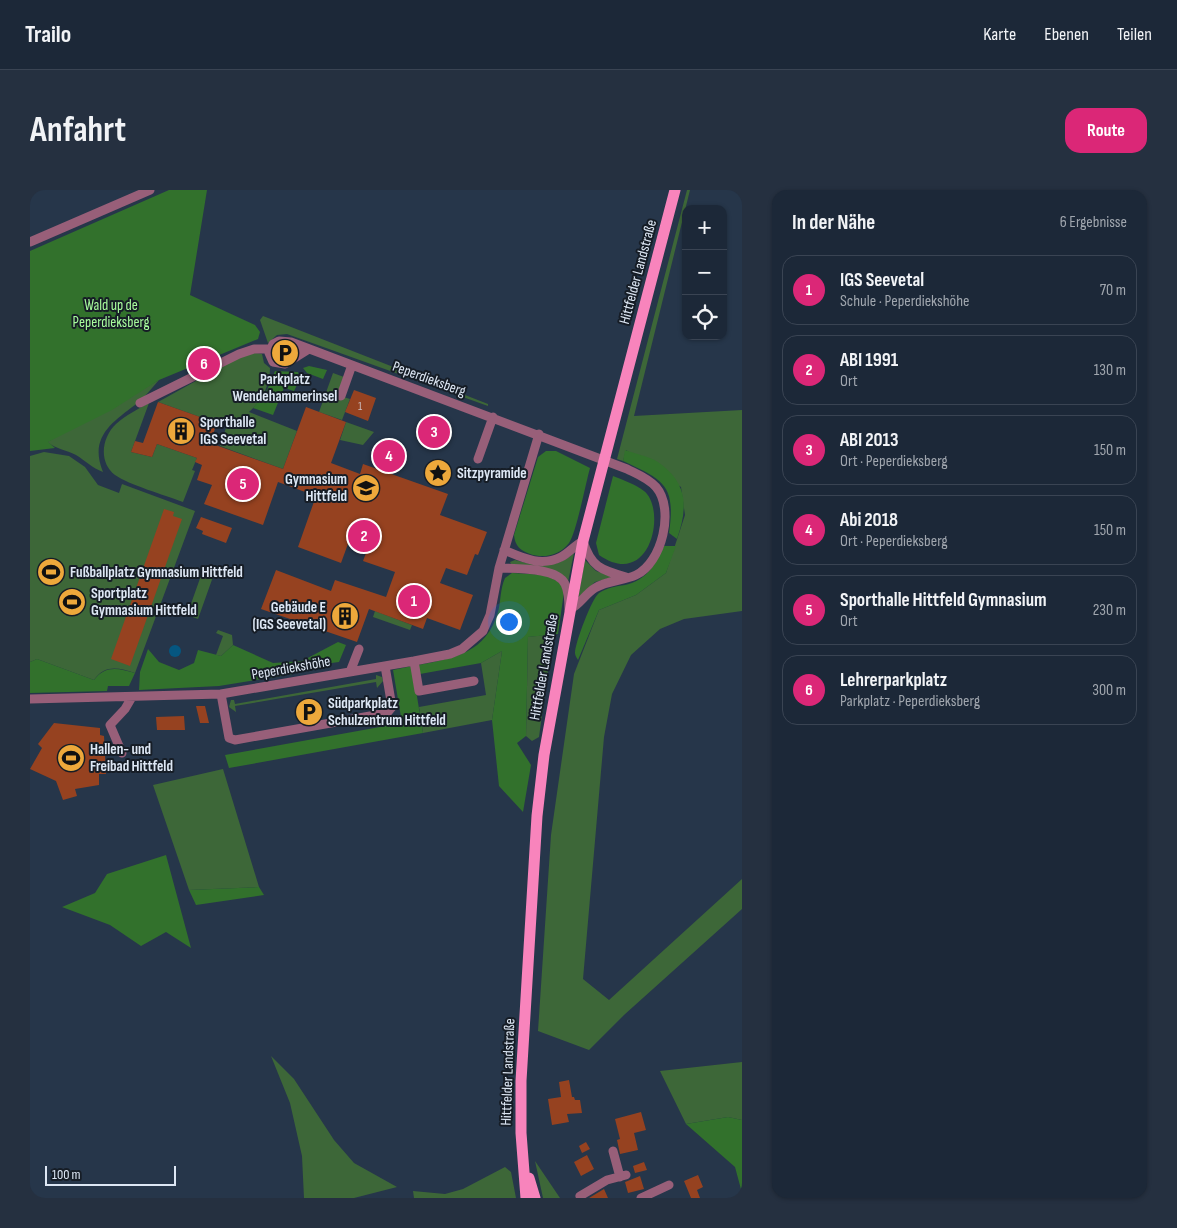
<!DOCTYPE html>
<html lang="de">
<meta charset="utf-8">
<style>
:root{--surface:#1c2838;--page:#253040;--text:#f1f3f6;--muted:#a0a6ae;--line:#3a4453;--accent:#db2777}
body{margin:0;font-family:"Sofia Sans Condensed",sans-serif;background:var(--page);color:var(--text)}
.controls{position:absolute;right:15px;top:15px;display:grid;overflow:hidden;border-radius:10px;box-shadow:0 1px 4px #0004}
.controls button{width:45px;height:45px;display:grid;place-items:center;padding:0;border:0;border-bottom:1px solid var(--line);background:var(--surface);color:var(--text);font:25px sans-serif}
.scale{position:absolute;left:15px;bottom:12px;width:131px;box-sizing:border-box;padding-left:5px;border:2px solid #dde7f4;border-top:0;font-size:14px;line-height:18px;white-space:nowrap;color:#dde7f4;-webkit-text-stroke:4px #161d26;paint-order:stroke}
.you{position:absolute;left:478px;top:431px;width:18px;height:18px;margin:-12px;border:4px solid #fff;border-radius:50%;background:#1a73e8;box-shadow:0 0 0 8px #1a73e833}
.badge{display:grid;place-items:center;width:32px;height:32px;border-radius:50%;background:var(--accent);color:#fff;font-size:16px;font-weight:700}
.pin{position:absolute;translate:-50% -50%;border:2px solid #fff;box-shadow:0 1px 5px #0006}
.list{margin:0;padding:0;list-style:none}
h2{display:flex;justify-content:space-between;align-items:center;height:65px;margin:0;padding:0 20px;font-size:21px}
h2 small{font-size:16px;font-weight:400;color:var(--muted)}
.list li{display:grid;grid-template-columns:32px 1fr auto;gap:15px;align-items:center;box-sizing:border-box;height:70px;margin:0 10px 10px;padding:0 10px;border:1px solid var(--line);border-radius:15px}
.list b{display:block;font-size:19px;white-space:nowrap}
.list p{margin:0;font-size:16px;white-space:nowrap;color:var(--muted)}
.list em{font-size:16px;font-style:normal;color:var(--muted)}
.icon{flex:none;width:28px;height:28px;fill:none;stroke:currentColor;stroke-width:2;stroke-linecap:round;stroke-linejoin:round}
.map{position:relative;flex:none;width:712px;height:1008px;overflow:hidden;border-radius:15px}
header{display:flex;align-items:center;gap:30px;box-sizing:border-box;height:70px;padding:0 25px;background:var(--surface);border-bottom:1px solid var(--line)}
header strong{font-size:24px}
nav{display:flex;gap:28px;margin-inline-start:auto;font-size:18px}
.intro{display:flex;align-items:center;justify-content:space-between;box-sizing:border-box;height:120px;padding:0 30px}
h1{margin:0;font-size:35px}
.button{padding:12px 22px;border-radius:15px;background:var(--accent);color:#fff;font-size:18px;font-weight:700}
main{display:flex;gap:30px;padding:0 30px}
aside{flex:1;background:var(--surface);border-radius:15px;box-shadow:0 1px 4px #0004}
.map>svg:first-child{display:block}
</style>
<header>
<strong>Trailo</strong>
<nav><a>Karte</a><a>Ebenen</a><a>Teilen</a></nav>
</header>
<div class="intro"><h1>Anfahrt</h1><a class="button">Route</a></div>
<main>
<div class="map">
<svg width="712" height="1008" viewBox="0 0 712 1008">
<rect width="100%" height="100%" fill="#26364a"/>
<!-- green -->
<path fill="#3d6738" d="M657 0H660L604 226 712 220V421L654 429 630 439 601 465 582 504 574 547 553 789 579 810 712 689V719L594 825 559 860 508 841 521 645 544 484 569 420 606 405 636 383 655 325 651 297 596 260 593 271 587 269Z
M233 126 458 214V216L257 144 247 145 238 153 230 130Z
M225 163 232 164 234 173 240 178C240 196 232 210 219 222L267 241 253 279 190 256 198 232 187 233 128 212 211 166Z
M303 183 314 187 307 205 320 209 312 230 289 222Z
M129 190C122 198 114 208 105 215 81 233 59 248 73 282 62 278 56 271 46 265 36 260 26 259 17 252Z
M119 213 101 262 122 267 127 254 167 268 162 280 165 281 153 312C135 305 99 295 85 285 68 272 72 247 86 234 96 225 108 219 119 213Z
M316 232 344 242 333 255 310 250Z
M14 262 39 266 55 277 68 295 89 303 92 294 165 321 105 483C89 478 75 474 64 490L7 469 0 472V266Z
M544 363 538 392 528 382 481 374 480 372 485 370C507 376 525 380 544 363Z
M555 370 566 381 583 387 565 392 548 408Z
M173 380 184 384 168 429 157 425Z
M345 421 382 435 380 440 343 427Z
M188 440 202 445 203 455 191 466 186 465 193 446 186 443Z
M523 444 509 547 502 551 496 546 498 447Z
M472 461 462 530 393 543 389 517 456 505 451 473Z
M346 485 352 487 353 491 347 498 346 492 205 516 206 522 199 517 201 510H204L205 514 346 489Z
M193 579 229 697 159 700 123 595Z
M241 866 264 889 304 950 324 973 367 997 324 1008H274L272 966 260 913Z
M712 872V930L698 927 656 934 630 881Z
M505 971 530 1008H513Z
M475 977 481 982 486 1008H384L383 1001 415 1004 433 999Z"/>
<!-- forest -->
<path fill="#32712c" d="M139 0H177L160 105 225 135 230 142 228 149 129 190 82 220 18 252 25 258 0 261V61Z
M279 176 297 180 293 189 277 183 273 178Z
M245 181 268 182 270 189 264 201 254 198 243 225 223 218 237 200Z
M595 260C606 264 623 267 632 275 659 296 657 320 647 349L639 343C646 295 634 290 593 271Z
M516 261H526L560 278C556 292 546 344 539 353 530 365 514 369 500 364 490 360 485 356 484 345L508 267Z
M583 286C593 290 605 294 614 301 637 319 621 401 569 365L566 353Z
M634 356H646L636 383 606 405 569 420 548 470C547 468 545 466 545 463 545 453 562 408 569 403 577 398 586 396 595 395 617 390 625 375 634 356Z
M482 383 516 385 532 394 534 402 528 444 498 447 496 546 487 553 501 575 493 622 469 596 462 530 472 461 451 473 390 484 388 475C425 468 456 463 468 422 471 411 470 399 475 388Z
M308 452 316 455 309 472 271 477 263 484 189 496 109 500 110 482 118 459 129 472 149 480 164 473 168 460 191 466 203 455 243 473 272 471Z
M7 469 64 490C75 475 88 478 105 483L99 496H78L77 501 0 503V472Z
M382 476 393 543 199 578 195 565 372 533 363 480Z
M136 665 161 758 136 742 111 756 80 735 32 717 65 703 77 684Z
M229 697 234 705 166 715 159 700Z
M698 927 712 930V1003L705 977 656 934Z"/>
<!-- water -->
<path fill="#055680" d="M139 461a6 6 0 1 1 12 0a6 6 0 1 1-12 0Z"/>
<!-- building -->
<path fill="#964220" d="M324 200 346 208 338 231 315 222Z
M128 212 187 233 180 253 253 279 276 217 316 232 301 273 330 284 333 274 418 304 410 325 457 342 448 365 445 364 437 385 416 378 410 393 443 405 430 440 397 428 393 439 339 419 327 452 231 419 246 380 301 401 305 390 356 407 365 382 333 371 345 339 326 332 311 373 268 357 286 306 248 292 233 335 174 314 182 295 167 290 172 275 165 272 167 268 127 254 122 267 101 262 105 251 113 253Z
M134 319 144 322 143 326 152 329 100 476 81 469Z
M171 327 202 338 196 353 172 344 173 341 166 338Z
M166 516H175L179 533H170Z
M154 526 155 540H127L126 527Z
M24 533 70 538V545L74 546 76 584H69V595L45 599 47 606 33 610 26 591 0 579 12 558 8 554Z
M539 890 542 907H544L545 910H550L552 923 537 924 539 932 522 935 518 909 531 907 529 892Z
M611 922 616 940 604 943 608 960 590 964 587 950 590 949 585 929Z
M556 952 560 959 552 963 549 956Z
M557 965 564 979 551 986 544 972Z
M614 972 617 980 605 983 603 976Z
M668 985 673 997 667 1000 670 1008H661L654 991Z
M610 986 614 999 598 1003 595 992Z
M574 999 578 1008H559Z"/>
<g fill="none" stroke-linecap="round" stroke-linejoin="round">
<!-- minor -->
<path stroke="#985f79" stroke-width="9" d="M0 52 120 0
M279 159 255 174 243 172 239 163 243 154 249 151 261 152 597 279C607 284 618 288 626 297 645 319 632 373 606 385 593 391 578 390 565 398 555 404 550 415 539 420 539 412 539 402 535 394 527 377 486 379 469 378
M311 206 322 175
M110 213 209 164 224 159H239
M448 269 463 227
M474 360C493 368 511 377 531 367 539 363 545 355 553 351 561 377 571 380 596 387
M384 471 389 501 444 491
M320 482 329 459
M191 504 199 548 205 550 357 523 362 517 355 476
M0 509 191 504 384 471 420 464 432 459 453 441 460 425 469 378 509 244
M92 563 80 535 95 519 102 507
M583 961 590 987
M551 1008 550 1006 577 990 596 985
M611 1008 639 995"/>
<!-- major -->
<path stroke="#f884bc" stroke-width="11" d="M499 988 505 1008
M496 1008 491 943V891L507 626 514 565 553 351 645 0"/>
</g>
<!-- icons -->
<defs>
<g id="parking-disc" transform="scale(1.4375)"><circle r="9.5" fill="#eda83b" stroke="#161d26"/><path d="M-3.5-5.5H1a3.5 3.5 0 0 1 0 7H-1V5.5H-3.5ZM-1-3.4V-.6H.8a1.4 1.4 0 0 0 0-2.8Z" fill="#111"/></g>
<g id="building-disc" transform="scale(1.4375)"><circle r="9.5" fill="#eda83b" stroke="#161d26"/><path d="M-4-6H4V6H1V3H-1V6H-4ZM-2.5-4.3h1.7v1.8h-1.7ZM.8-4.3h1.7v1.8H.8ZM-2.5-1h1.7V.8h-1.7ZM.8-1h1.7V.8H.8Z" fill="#111"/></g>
<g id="sight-disc" transform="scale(1.4375)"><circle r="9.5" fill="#eda83b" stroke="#161d26"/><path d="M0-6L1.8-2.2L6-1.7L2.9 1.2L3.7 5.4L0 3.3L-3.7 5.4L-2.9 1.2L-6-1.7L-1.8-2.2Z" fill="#111"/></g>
<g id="school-disc" transform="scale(1.4375)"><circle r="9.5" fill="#eda83b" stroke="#161d26"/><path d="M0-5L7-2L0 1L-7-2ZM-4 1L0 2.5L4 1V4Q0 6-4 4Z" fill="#111"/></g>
<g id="stadium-disc" transform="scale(1.4375)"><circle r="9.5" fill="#eda83b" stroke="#161d26"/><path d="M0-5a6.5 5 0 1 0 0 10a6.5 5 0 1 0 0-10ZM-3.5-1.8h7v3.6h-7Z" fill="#111"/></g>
</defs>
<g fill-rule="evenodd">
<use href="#parking-disc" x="255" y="163"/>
<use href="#building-disc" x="151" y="241"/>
<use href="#sight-disc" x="408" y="283"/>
<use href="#school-disc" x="336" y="298"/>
<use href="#stadium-disc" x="21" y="382"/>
<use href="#stadium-disc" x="42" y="412"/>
<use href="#building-disc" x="315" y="426"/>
<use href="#parking-disc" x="279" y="522"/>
<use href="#stadium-disc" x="41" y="568"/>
</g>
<g text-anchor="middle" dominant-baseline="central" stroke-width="4" stroke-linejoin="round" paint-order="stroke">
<!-- number labels -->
<g font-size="12" fill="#cbbebf">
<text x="330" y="216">1</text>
</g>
<!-- street labels -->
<g font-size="15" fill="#dde7f4" stroke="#161d26">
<text transform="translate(608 82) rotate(-75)">Hittfelder Landstraße</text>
<text transform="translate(399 189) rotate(20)">Peperdieksberg</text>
<text transform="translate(514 477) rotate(-80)">Hittfelder Landstraße</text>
<text transform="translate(261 478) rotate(-10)">Peperdiekshöhe</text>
<text transform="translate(478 882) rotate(-88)">Hittfelder Landstraße</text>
</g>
<!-- park labels -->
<g font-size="15" fill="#a8fd9d" stroke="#161d26">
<text x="81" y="115">Wald up de<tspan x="81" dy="17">Peperdieksberg</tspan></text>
</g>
<!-- poi labels -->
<g font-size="15" font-weight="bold" fill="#dde7f4" stroke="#161d26" text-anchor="start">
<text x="255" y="189" text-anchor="middle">Parkplatz<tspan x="255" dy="17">Wendehammerinsel</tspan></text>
<text x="170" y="232">Sporthalle<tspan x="170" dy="17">IGS Seevetal</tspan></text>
<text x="427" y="283">Sitzpyramide</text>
<text x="317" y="289" text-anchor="end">Gymnasium<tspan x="317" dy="17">Hittfeld</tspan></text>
<text x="40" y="382">Fußballplatz Gymnasium Hittfeld</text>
<text x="61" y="403">Sportplatz<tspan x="61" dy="17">Gymnasium Hittfeld</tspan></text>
<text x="296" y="417" text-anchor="end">Gebäude E<tspan x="296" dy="17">(IGS Seevetal)</tspan></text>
<text x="298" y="513">Südparkplatz<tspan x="298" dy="17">Schulzentrum Hittfeld</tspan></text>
<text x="60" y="559">Hallen- und<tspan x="60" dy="17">Freibad Hittfeld</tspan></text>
</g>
</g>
</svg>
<div class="controls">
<button>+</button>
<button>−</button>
<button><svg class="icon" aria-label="locate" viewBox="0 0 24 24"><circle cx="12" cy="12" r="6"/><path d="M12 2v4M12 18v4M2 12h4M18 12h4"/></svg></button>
</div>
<div class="scale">100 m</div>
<div class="you"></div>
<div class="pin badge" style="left:384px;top:411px">1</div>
<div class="pin badge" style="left:334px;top:346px">2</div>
<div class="pin badge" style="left:404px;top:242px">3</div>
<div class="pin badge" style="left:359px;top:266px">4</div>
<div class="pin badge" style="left:213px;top:294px">5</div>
<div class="pin badge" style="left:174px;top:174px">6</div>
</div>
<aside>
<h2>In der Nähe<small>6 Ergebnisse</small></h2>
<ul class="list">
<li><span class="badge">1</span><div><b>IGS Seevetal</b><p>Schule · Peperdiekshöhe</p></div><em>70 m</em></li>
<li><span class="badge">2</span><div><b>ABI 1991</b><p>Ort</p></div><em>130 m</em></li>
<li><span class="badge">3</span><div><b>ABI 2013</b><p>Ort · Peperdieksberg</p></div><em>150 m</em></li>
<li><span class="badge">4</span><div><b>Abi 2018</b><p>Ort · Peperdieksberg</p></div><em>150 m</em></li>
<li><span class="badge">5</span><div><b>Sporthalle Hittfeld Gymnasium</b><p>Ort</p></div><em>230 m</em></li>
<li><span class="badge">6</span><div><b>Lehrerparkplatz</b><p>Parkplatz · Peperdieksberg</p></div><em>300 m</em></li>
</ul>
</aside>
</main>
